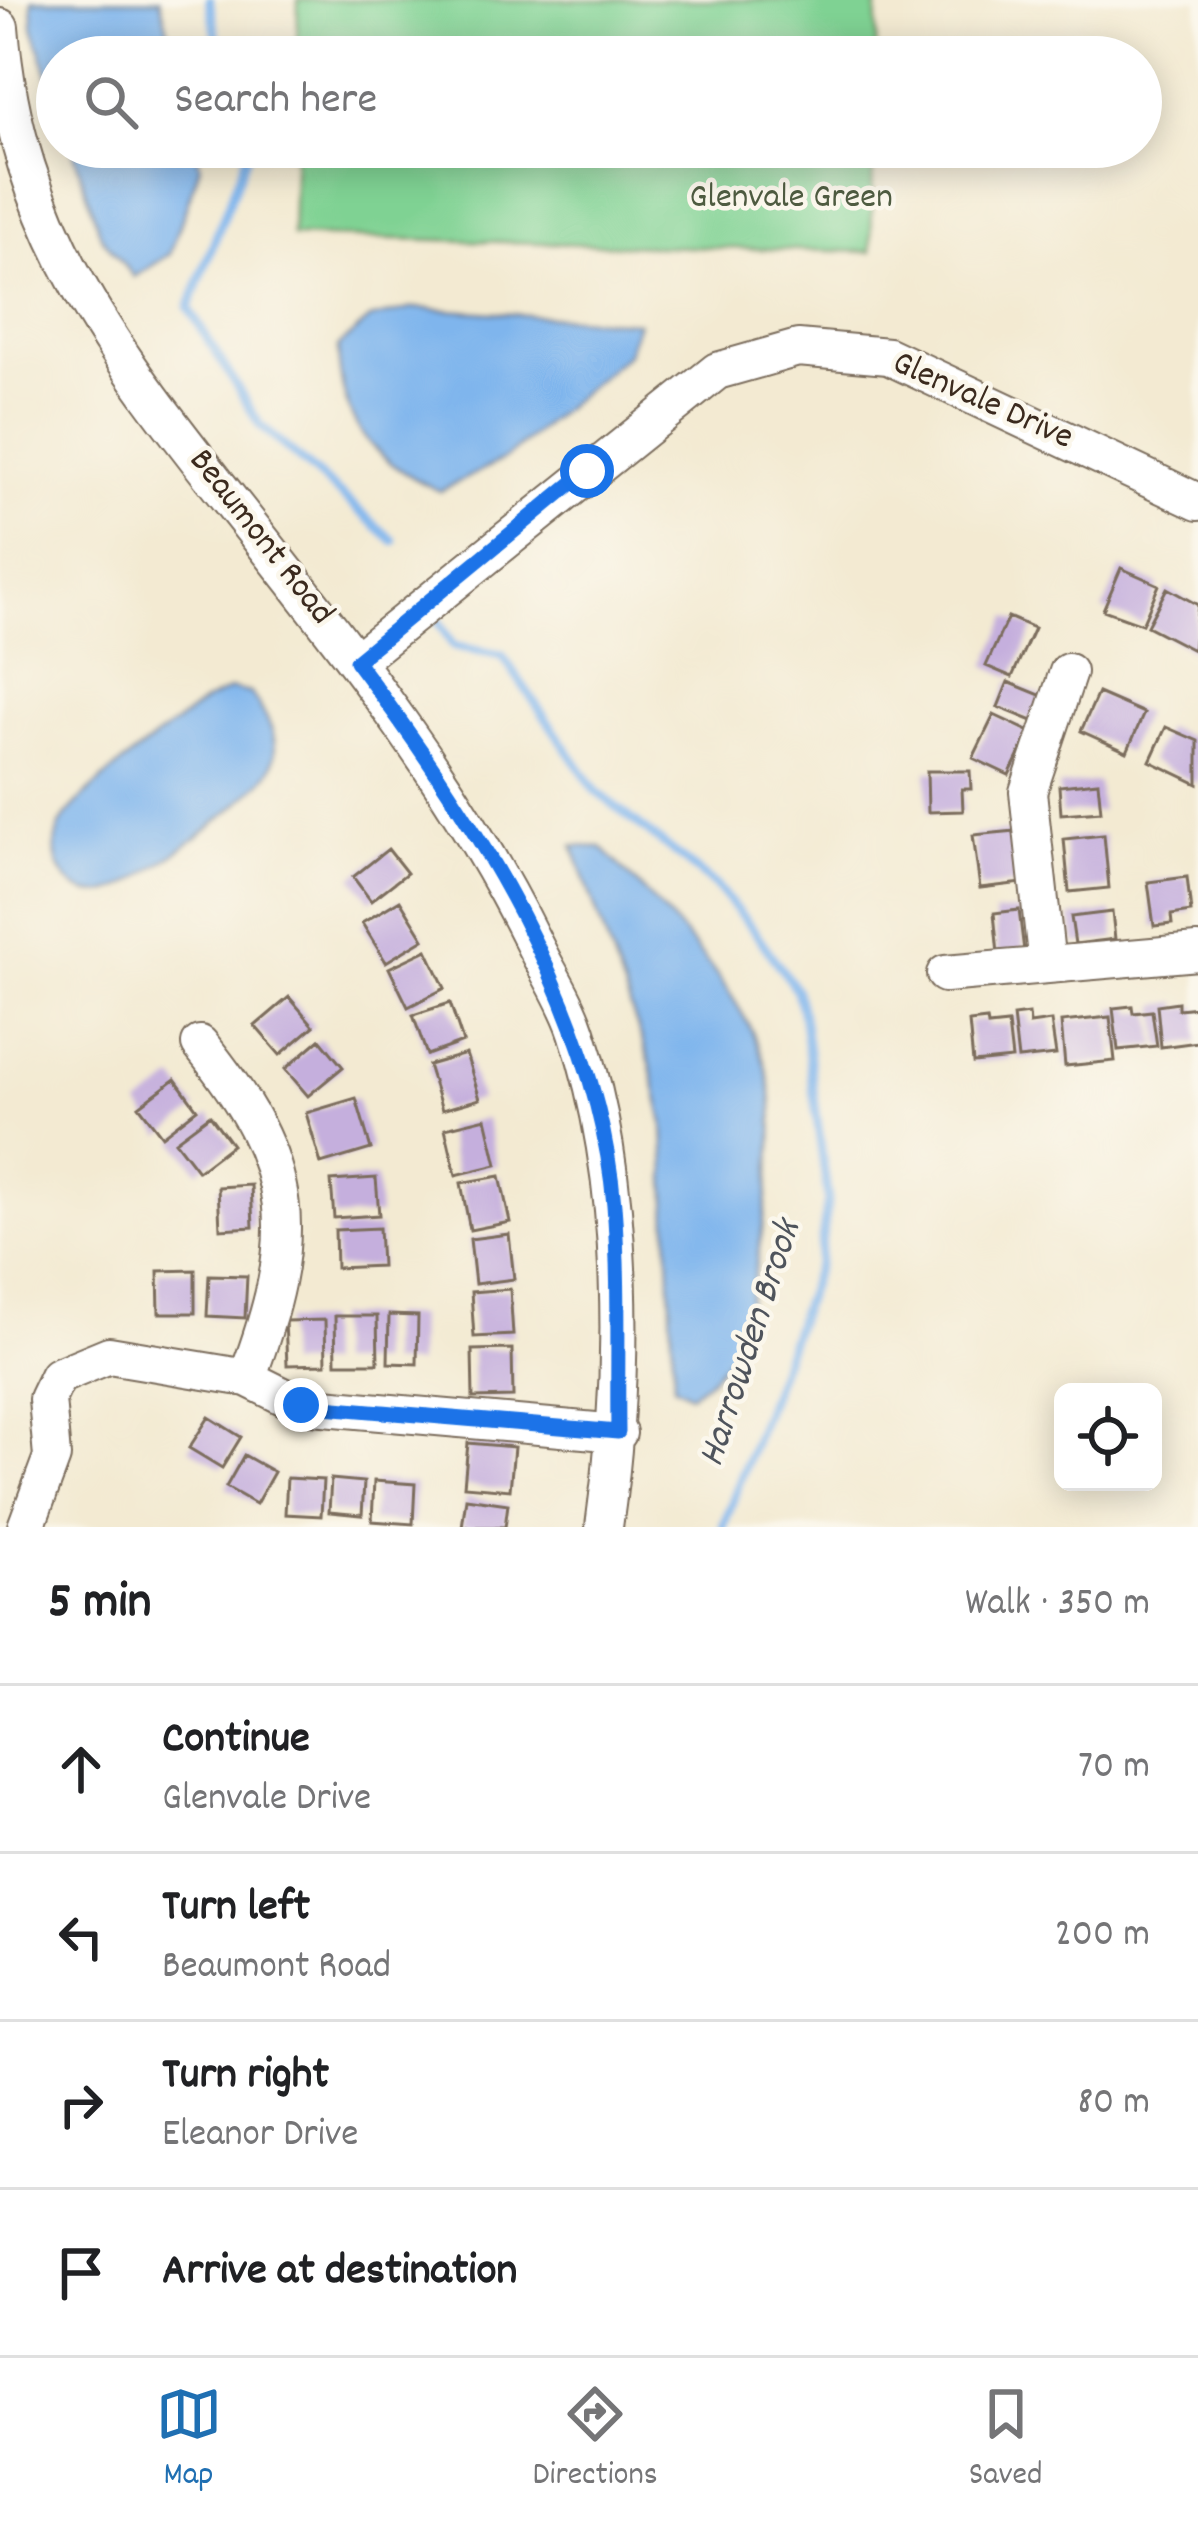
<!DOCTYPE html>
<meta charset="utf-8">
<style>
:root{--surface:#fff;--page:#f6f6f6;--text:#202124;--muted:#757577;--line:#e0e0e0;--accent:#1f6fb2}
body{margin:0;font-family:Dekko,sans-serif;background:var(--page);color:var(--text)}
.controls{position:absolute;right:36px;bottom:36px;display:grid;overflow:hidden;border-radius:18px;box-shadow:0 6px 30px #0003}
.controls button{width:108px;height:108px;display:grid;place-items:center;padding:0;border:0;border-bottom:3px solid var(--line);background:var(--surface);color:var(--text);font:60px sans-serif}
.stop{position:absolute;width:36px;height:36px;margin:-27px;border:9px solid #1a73e8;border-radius:50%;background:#fff}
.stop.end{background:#1a73e8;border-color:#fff;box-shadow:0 3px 12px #0008}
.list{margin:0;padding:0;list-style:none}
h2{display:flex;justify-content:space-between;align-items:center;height:156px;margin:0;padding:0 48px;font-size:51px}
h2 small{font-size:39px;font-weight:400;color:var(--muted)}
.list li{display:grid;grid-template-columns:78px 1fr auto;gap:36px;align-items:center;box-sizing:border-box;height:168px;padding:0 48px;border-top:3px solid var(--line)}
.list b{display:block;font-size:45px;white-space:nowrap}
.list p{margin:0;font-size:39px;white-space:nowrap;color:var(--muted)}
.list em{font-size:39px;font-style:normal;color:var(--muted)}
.icon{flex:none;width:66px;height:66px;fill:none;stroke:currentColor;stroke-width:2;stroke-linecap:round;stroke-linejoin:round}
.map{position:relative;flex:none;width:1198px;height:1527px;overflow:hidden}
.search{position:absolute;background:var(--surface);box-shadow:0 6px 30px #0003;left:36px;right:36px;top:36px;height:132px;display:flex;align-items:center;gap:30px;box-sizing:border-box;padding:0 42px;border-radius:66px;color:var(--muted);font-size:45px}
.sheet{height:828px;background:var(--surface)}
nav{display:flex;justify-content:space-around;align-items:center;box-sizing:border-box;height:168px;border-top:3px solid var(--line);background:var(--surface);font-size:33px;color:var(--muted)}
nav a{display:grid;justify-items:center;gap:6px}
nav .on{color:var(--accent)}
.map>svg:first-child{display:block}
</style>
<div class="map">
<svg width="1198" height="1527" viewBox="0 0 1198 1527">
<rect width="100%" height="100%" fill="#fbf7ec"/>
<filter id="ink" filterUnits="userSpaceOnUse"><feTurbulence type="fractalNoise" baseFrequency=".00833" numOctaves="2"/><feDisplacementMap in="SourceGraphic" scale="24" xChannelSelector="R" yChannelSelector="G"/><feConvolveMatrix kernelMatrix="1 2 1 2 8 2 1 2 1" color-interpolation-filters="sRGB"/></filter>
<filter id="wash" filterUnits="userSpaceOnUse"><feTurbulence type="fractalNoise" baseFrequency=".004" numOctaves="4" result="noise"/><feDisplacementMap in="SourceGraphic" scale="48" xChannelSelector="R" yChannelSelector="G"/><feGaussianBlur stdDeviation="2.7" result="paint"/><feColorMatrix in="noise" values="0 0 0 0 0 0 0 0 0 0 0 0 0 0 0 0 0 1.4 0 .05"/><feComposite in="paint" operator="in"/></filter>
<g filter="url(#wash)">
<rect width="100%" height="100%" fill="#f3ead2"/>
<!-- green -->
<path fill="#7fd293" stroke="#5d7e58" stroke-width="3" d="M298 0H877L876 57H297Z
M295 147H873L871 252 292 236Z"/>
<!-- water -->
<path fill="#7fb5ed" stroke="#5d7086" stroke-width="3" d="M32 0H160L175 57H57V102L33 27Z
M72 147H195L200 166 170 254 134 277 101 236Z
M413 308 638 322 627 354 506 458 440 491C371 460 340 424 338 347L370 319Z
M231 689 250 693C267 715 282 740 271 768 260 793 141 883 113 891 65 907 36 847 70 811 109 769 161 735 205 701Z
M573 846 601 847C663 912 768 1008 772 1104 775 1156 766 1209 757 1260 746 1317 741 1362 690 1394L674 1385 664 1123 650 1062Z"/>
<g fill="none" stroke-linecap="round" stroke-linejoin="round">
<!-- stream -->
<path stroke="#7fb5ed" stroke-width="9" d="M209 0 221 57
M250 147 189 308 260 425 394 541
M438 620 453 646 502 655 596 791 715 885 755 932 797 991 804 1021 828 1199 818 1264 723 1527"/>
</g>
<g id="blocks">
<!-- building -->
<path fill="#c5afdd" d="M1121 568 1159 585 1142 624 1103 610Z
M1167 588 1198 605 1193 650 1147 626Z
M1008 617 1034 628 1012 677 986 666Z
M1008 682 1045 697 1035 722 998 707Z
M1098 693 1144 713 1127 752 1081 731Z
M994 715 1030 732 1009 775 973 758Z
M1166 727 1198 741V784L1150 761Z
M927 771H970L971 789H962L963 811 928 812Z
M1098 782 1101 811 1061 814 1059 786Z
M1016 831 1023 883 980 888 973 835Z
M1104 835 1109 888 1069 892 1064 839Z
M388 849 407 873 371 901 353 877Z
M1187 877 1191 912 1171 915 1172 924 1154 926 1148 882Z
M400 900 424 939 386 962 362 923Z
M1019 910 1024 951 998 954 994 913Z
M1112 912 1115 939 1075 944 1071 917Z
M427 950 445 988 408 1007 389 968Z
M289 997 314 1026 280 1055 255 1026Z
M1178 1002V1009L1198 1007V1042L1161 1047 1157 1005Z
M450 1003 463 1042 427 1055 413 1015Z
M1132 1006 1133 1013 1152 1011 1157 1046 1118 1050 1113 1008Z
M1029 1014 1030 1024 1051 1021 1056 1055 1018 1059 1013 1016Z
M1110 1017 1115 1061 1065 1066 1061 1022Z
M987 1020 988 1026 1008 1024 1012 1059 973 1063 969 1022Z
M320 1039 343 1067 308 1096 285 1069Z
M466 1054 480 1099 442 1110 428 1065Z
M175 1079 197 1109 162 1136 139 1106Z
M356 1098 371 1149 321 1164 306 1113Z
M210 1115 232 1145 198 1171 175 1141Z
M486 1118 497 1165 456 1175 445 1128Z
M500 1176 510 1222 470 1230 461 1183Z
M376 1178 379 1215 334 1218 331 1181Z
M251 1185 253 1227 220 1229 218 1187Z
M379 1228 381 1266 336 1268 335 1230Z
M509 1234 514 1279 475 1284 470 1239Z
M195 1270V1313H159L158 1271Z
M209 1275 247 1276 245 1318 207 1316Z
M510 1289 513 1335 474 1337 471 1292Z
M389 1315 418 1316 417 1364 388 1363Z
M335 1316H377L378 1363H336Z
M325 1320 326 1364 287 1365 285 1321Z
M512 1349 513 1397 473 1398 472 1350Z
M209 1417 241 1437 222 1468 189 1448Z
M468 1443 514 1447 510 1490 464 1486Z
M244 1455 274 1472 256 1504 226 1487Z
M287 1478 323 1480 321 1516 285 1514Z
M331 1479 364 1482 362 1515 329 1512Z
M374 1481 415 1484 413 1524 372 1521Z
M466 1498 508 1504 505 1527H462Z"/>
</g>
</g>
<g filter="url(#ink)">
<use href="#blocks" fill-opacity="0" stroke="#7b6d5d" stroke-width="3"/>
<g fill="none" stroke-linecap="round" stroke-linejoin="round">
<!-- minor casing -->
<g stroke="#7b6d5d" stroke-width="40">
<path id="minor" d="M0 27C16 235 123 365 247 522 353 656 457 788 533 942 547 971 567 1001 577 1032 627 1181 626 1373 604 1527
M356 661 717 371 798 348 888 356 1198 502
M1047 965 1028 792 1068 672
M945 974 1198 952
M200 1044C298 1165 301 1234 247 1378
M26 1527 52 1457 47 1399 58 1376 109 1355 247 1378 301 1405 618 1433"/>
</g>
<!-- minor -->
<use href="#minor" stroke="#fff" stroke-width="36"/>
</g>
</g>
<g fill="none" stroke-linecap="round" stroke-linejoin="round" filter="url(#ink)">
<!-- route -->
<path stroke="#1a73e8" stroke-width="15" d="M301 1405 618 1432C617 1357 620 1280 614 1205 598 1009 472 814 356 661L587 471"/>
</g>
<g text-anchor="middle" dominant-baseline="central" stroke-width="9" stroke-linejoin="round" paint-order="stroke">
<!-- park labels -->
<g font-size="36" fill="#4f5c41" stroke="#fbf7ec">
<text x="791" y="199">Glenvale Green</text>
</g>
<!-- street labels -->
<g font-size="36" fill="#3b2a1e" stroke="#fbf7ec">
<text transform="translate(982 402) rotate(24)">Glenvale Drive</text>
<text transform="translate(260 538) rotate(52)">Beaumont Road</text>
</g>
<!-- water labels -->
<g font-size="39" font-style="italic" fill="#4f545c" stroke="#fbf7ec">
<text transform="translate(752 1344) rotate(-72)">Harrowden Brook</text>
</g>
</g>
</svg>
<div class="controls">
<button><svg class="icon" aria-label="locate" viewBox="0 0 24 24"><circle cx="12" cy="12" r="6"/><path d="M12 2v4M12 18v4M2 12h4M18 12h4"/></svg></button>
</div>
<div class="stop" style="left:587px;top:471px"></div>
<div class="stop end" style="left:301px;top:1405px"></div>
<div class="search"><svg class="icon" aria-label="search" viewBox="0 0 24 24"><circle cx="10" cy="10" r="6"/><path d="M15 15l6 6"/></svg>Search here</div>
</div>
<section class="sheet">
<h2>5 min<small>Walk · 350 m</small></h2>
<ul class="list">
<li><svg class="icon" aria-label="ahead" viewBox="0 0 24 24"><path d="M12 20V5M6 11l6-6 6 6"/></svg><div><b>Continue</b><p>Glenvale Drive</p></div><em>70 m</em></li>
<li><svg class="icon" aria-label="left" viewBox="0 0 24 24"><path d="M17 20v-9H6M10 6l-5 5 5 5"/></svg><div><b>Turn left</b><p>Beaumont Road</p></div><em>200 m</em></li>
<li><svg class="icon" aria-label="right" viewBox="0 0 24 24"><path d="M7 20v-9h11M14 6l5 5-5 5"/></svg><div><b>Turn right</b><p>Eleanor Drive</p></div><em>80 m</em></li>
<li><svg class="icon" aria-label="arrive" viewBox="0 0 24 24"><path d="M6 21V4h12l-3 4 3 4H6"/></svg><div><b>Arrive at destination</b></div></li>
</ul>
</section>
<nav>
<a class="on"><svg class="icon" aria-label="map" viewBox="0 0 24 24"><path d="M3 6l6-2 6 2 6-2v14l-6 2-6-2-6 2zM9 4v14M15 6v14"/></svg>Map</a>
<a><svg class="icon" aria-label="directions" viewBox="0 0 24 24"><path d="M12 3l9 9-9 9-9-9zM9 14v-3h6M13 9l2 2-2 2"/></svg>Directions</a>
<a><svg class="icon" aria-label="saved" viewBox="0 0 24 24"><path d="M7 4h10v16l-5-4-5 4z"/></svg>Saved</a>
</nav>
